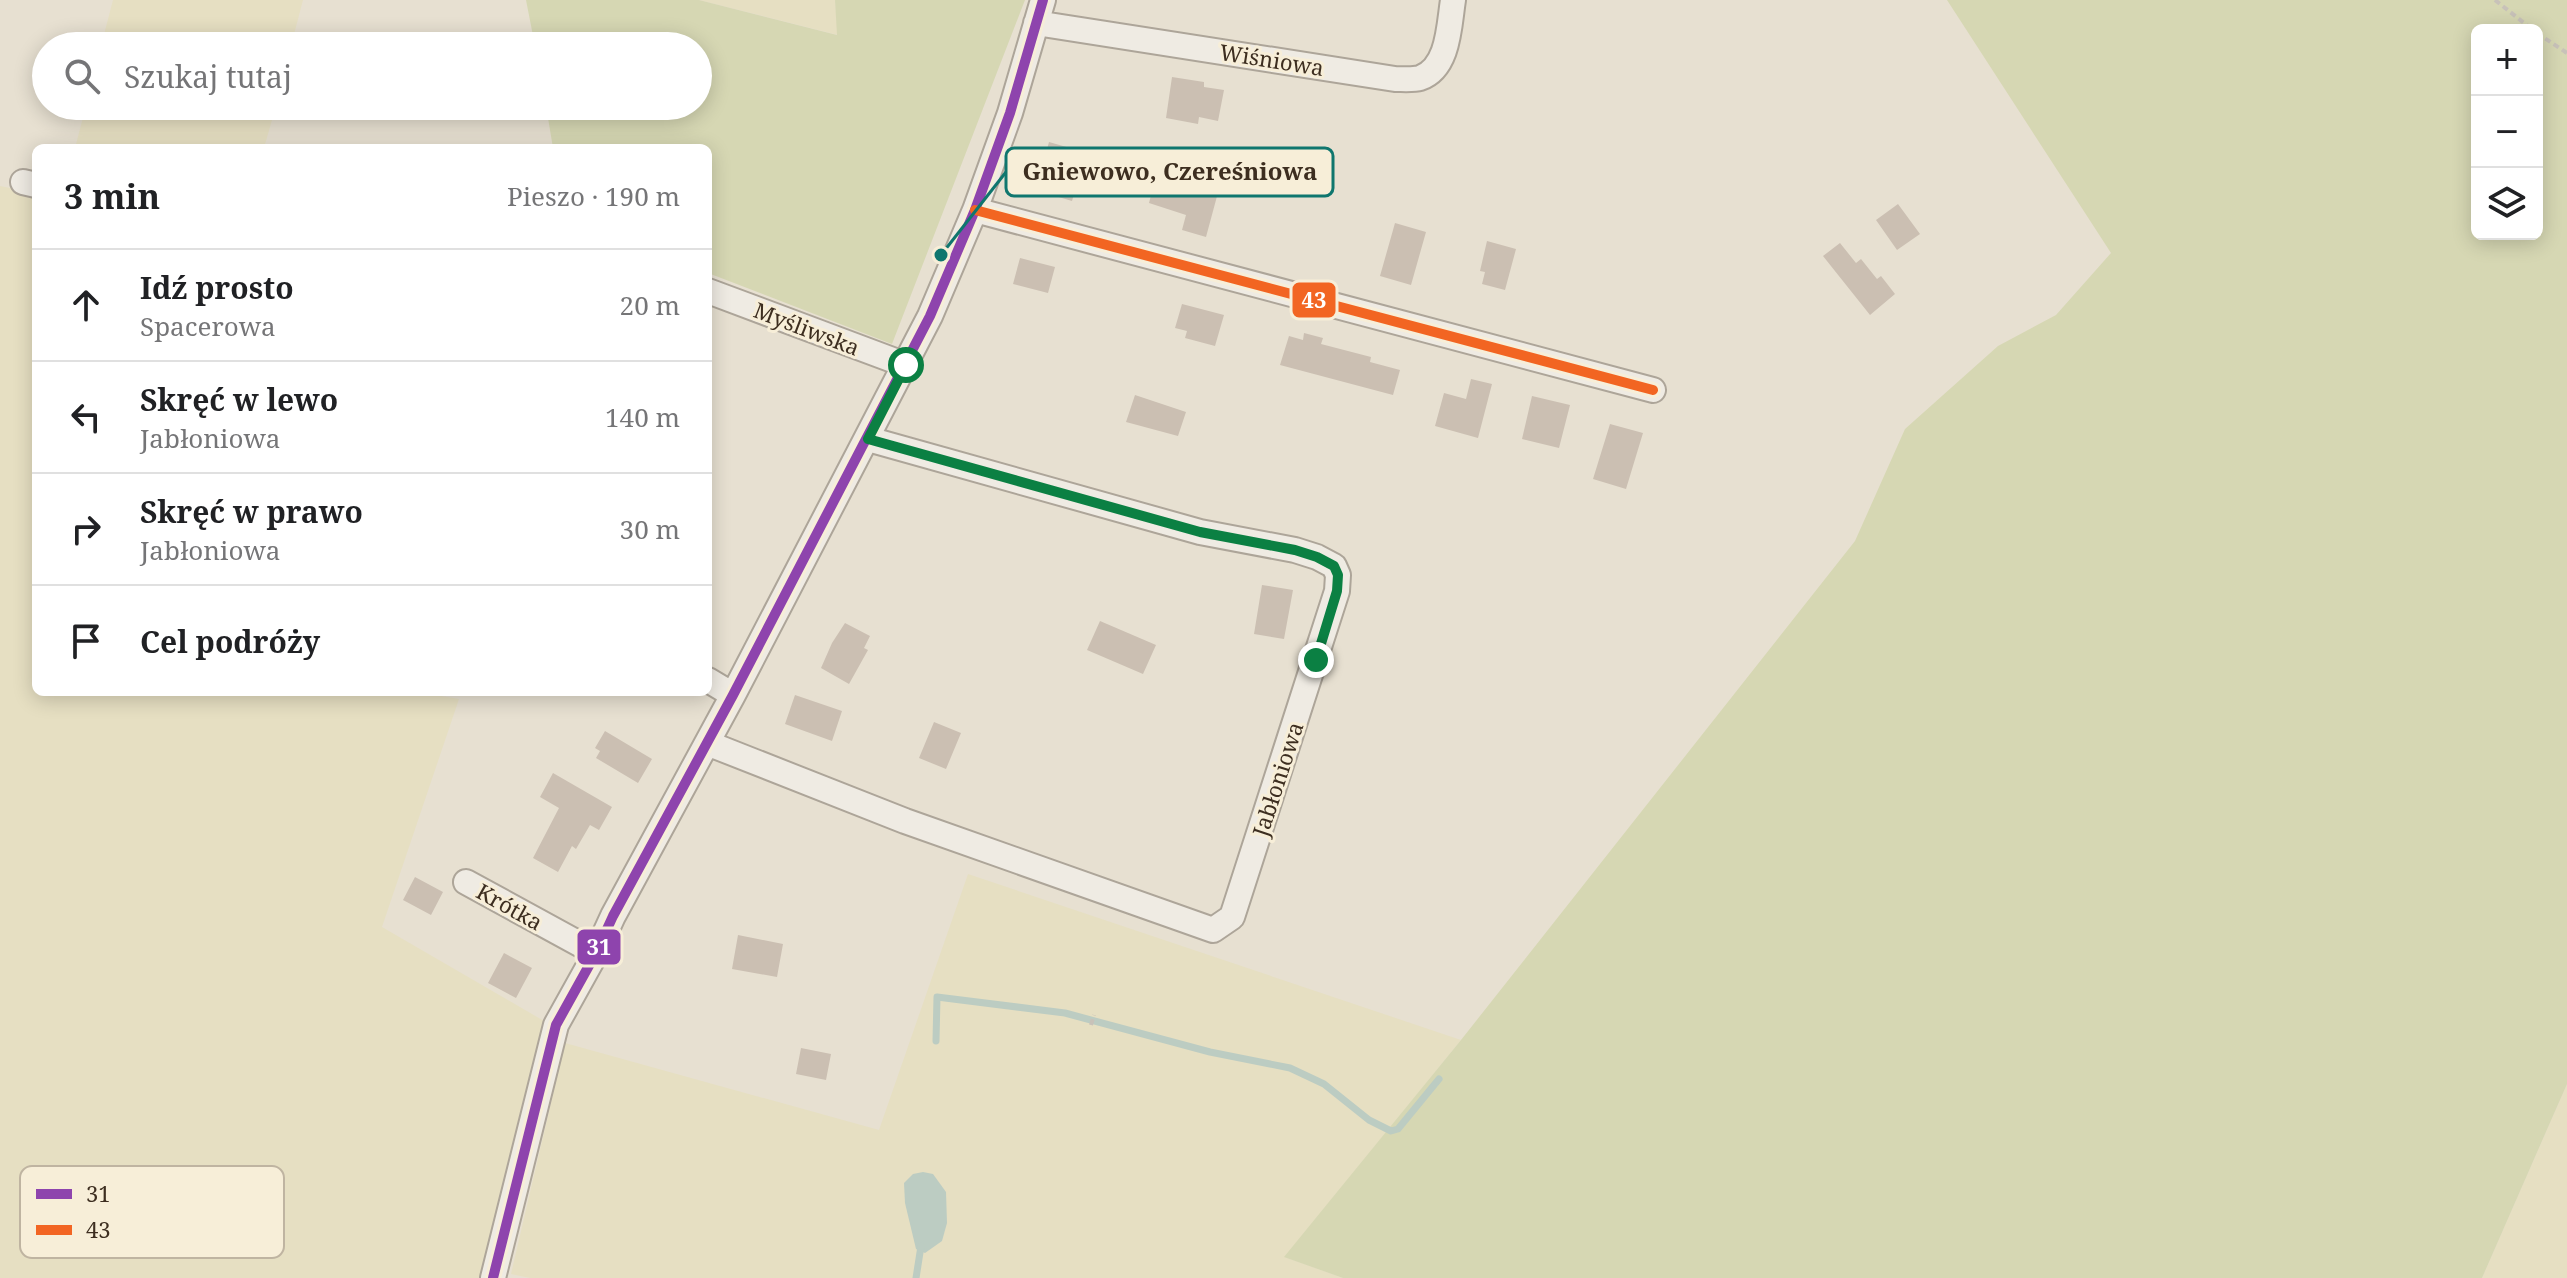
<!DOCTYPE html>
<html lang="pl">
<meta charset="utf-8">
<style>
:root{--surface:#fff;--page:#f2f2f2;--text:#202124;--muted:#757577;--line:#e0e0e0}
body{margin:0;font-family:"Noto Serif",serif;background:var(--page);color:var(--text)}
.controls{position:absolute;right:24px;top:24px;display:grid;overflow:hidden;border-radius:12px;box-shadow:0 4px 20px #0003}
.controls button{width:72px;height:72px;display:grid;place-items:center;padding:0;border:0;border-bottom:2px solid var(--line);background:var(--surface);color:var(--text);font:40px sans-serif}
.stop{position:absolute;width:24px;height:24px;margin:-18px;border:6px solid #0b8043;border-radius:50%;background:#fff}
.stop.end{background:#0b8043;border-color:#fff;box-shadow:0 2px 8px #0008}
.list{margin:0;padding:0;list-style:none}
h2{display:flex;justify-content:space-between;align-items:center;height:104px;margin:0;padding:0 32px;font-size:34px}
h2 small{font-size:26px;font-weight:400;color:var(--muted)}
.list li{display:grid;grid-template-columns:52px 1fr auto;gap:24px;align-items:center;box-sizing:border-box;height:112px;padding:0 32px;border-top:2px solid var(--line)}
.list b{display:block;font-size:30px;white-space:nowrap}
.list p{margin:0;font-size:26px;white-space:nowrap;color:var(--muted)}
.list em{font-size:26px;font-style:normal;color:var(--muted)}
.icon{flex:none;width:44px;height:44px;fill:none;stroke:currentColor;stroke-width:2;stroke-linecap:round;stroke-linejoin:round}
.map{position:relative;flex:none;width:2567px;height:1278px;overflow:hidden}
.search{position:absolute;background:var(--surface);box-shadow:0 4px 20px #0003;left:32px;top:32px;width:680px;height:88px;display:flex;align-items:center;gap:20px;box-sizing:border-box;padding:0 28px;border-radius:44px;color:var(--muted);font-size:30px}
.panel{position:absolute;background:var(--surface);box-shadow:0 4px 20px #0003;left:32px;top:144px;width:680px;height:552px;border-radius:12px}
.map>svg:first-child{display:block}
</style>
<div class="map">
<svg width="2567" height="1278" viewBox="0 0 2567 1278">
<rect width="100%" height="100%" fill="#e7e0d1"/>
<!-- farmland -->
<path fill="#e6dfc2" d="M113 0H303L291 46H101Z
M699 0H835L838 35Z
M86 106H276L264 148H75Z
M0 186 36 193V692H418L459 699 382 927 544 1021 480 1278H0Z
M968 874 1461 1040 1285 1257 1343 1278H530L511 1274 565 1043 879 1130Z
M2567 1084V1278H2482Z"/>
<!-- green -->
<path fill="#d6d7b3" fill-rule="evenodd" d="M526 0H699L837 35 835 0H1025L892 344 708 273V148H553L546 106H698V46H535Z
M1947 0H2567V1084L2482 1278H1343L1284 1257 1461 1040 1855 541 1905 429 1998 346 2056 315 2111 253ZM2537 30V234H2477V30Z"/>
<!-- water -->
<path fill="#bcccc2" d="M923 1172 933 1174 946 1192 947 1223 942 1241 925 1253 916 1249 905 1203 904 1183 913 1174Z"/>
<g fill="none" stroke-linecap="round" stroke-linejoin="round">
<!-- stream -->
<path stroke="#bcccc2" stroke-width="7" d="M936 1041 937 997 1065 1013 1210 1052 1290 1068 1324 1084 1369 1120 1391 1131 1398 1129 1439 1079
M916 1278 921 1246"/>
</g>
<!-- building -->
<path fill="#cbbfb2" d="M1172 77 1204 82V87L1224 90 1218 121 1199 117 1198 124 1166 118Z
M1049 142 1098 156 1096 162 1106 164 1100 183 1079 177 1072 201 1042 192 1047 173 1041 171Z
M1199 167 1223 174 1206 237 1182 230 1186 215 1149 203 1158 168 1196 177Z
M1898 204 1920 234 1897 250 1876 220Z
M1395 223 1426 232 1411 285 1380 276Z
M1487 241 1516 249 1505 290 1482 284 1485 272 1480 271Z
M1840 243 1856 263 1861 259 1877 279 1881 276 1895 294 1870 315 1823 256Z
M1020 258 1055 267 1048 293 1013 284Z
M1182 304 1224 315 1215 346 1185 338 1187 331 1175 328Z
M1304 333 1323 338 1321 344 1371 357 1370 362 1400 370 1393 395 1280 365 1289 336 1303 340Z
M1471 379 1492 384 1478 438 1435 426 1444 393 1466 399Z
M1135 395 1186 412 1178 436 1126 422Z
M1532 396 1570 405 1559 448 1522 439Z
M1610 424 1643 433 1626 489 1593 479Z
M1262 585 1293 590 1284 639 1254 634Z
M1100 621 1156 645 1143 674 1087 650Z
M845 623 870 636 864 648 868 650 849 684 821 668 832 643Z
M795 695 842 711 832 741 785 724Z
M934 722 961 733 946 769 919 758Z
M605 731 652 759 638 783 596 758 600 751 595 748Z
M553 773 612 807 599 830 590 825 576 849 572 846 558 872 533 858 559 808 540 797Z
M415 877 443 892 431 915 403 900Z
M738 935 783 944 777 977 732 969Z
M504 953 532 968 516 998 488 983Z
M801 1048 831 1054 826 1080 796 1074Z"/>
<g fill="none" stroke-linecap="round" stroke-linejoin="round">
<!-- minor casing -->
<g stroke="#ada599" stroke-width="28">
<path id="minor" d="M1036 23 1395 79C1403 79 1413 80 1420 78 1449 68 1449 25 1453 0
M23 182 36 185
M975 210 1653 390
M708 291 906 365
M708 680 733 695
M707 743 905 821 1213 930 1232 917 1337 591 1338 575 1334 566 1317 557 1295 550 1200 532 868 439
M466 882 596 953
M493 1278 556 1025 596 953 613 916 733 695 930 316 975 210 1010 113 1043 0"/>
</g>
<!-- path -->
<path stroke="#c8c2b9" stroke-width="4" stroke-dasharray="6 4" stroke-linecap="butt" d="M2495 0 2533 30
M2537 33 2567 53
M1091 1025 1094 1015"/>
<!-- minor -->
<use href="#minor" stroke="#efebe3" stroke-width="24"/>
<!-- bus-1 casing -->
<g stroke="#f7eed8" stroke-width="16">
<path id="bus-1" d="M493 1278 556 1025 596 953 613 916 733 695 930 316 975 210 1010 113 1043 0"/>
</g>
<!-- bus-2 casing -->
<g stroke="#f7eed8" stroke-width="16">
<path id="bus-2" d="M975 210 1653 390"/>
</g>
<!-- bus-1 -->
<use href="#bus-1" stroke="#8e44ad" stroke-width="10"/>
<!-- bus-2 -->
<use href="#bus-2" stroke="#f26522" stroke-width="10"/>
</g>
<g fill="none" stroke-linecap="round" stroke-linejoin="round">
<!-- route -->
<path stroke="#0b8043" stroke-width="10" d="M906 365 868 439 1200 532 1295 550 1317 557 1334 566 1338 575 1337 591 1316 660"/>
</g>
<g text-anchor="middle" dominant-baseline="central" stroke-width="6" stroke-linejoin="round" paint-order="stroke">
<!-- street labels -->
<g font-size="22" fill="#3d2e20" stroke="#f7eed8">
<text transform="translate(1272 59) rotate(9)">Wiśniowa</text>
<text transform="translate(807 328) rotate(21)">Myśliwska</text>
<text transform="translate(1277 779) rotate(-72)">Jabłoniowa</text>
<text transform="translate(510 906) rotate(29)">Krótka</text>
</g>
</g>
<!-- legend -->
<rect x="20" y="1166" width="264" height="92" rx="12" fill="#f7eed8" stroke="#bfb4a1" stroke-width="2"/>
<rect x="36" y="1189" width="36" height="10" fill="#8e44ad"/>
<rect x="36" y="1225" width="36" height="10" fill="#f26522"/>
<g font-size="22" fill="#3d2e20">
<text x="86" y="1202">31</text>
<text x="86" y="1238">43</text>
</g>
<!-- callouts -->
<path fill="none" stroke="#0f766e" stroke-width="3" d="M941 255L1006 172"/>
<circle fill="#0f766e" stroke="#f7eed8" stroke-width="3" cx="941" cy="255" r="8"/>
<rect fill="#f7eed8" stroke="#0f766e" stroke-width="3" x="1006" y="148" width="327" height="48" rx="8"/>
<g font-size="24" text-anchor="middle" font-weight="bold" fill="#3d2e20">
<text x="1170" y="180">Gniewowo, Czereśniowa</text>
</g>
<g stroke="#f7eed8" stroke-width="3">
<rect x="1291" y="281" width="46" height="38" rx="8" fill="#f26522"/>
<rect x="576" y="928" width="46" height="38" rx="8" fill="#8e44ad"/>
</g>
<g font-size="22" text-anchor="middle" font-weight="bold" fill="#fff">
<text x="1314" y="308">43</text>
<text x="599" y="955">31</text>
</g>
</svg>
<div class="controls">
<button>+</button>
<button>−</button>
<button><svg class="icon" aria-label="layers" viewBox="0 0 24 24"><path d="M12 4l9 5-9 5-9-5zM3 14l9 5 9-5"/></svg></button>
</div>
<div class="stop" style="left:906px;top:365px"></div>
<div class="stop end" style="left:1316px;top:660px"></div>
<div class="search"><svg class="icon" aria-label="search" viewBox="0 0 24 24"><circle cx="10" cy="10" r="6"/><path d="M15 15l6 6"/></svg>Szukaj tutaj</div>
<section class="panel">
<h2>3 min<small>Pieszo · 190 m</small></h2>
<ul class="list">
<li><svg class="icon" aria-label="ahead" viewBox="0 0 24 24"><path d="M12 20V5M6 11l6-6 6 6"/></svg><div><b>Idź prosto</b><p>Spacerowa</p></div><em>20 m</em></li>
<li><svg class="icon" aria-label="left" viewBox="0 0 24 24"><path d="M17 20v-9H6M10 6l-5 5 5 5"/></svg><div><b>Skręć w lewo</b><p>Jabłoniowa</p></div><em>140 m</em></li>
<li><svg class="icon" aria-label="right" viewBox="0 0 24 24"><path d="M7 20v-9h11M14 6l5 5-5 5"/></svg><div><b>Skręć w prawo</b><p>Jabłoniowa</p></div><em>30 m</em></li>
<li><svg class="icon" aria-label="arrive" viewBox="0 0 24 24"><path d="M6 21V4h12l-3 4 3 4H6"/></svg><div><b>Cel podróży</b></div></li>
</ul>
</section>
</div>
